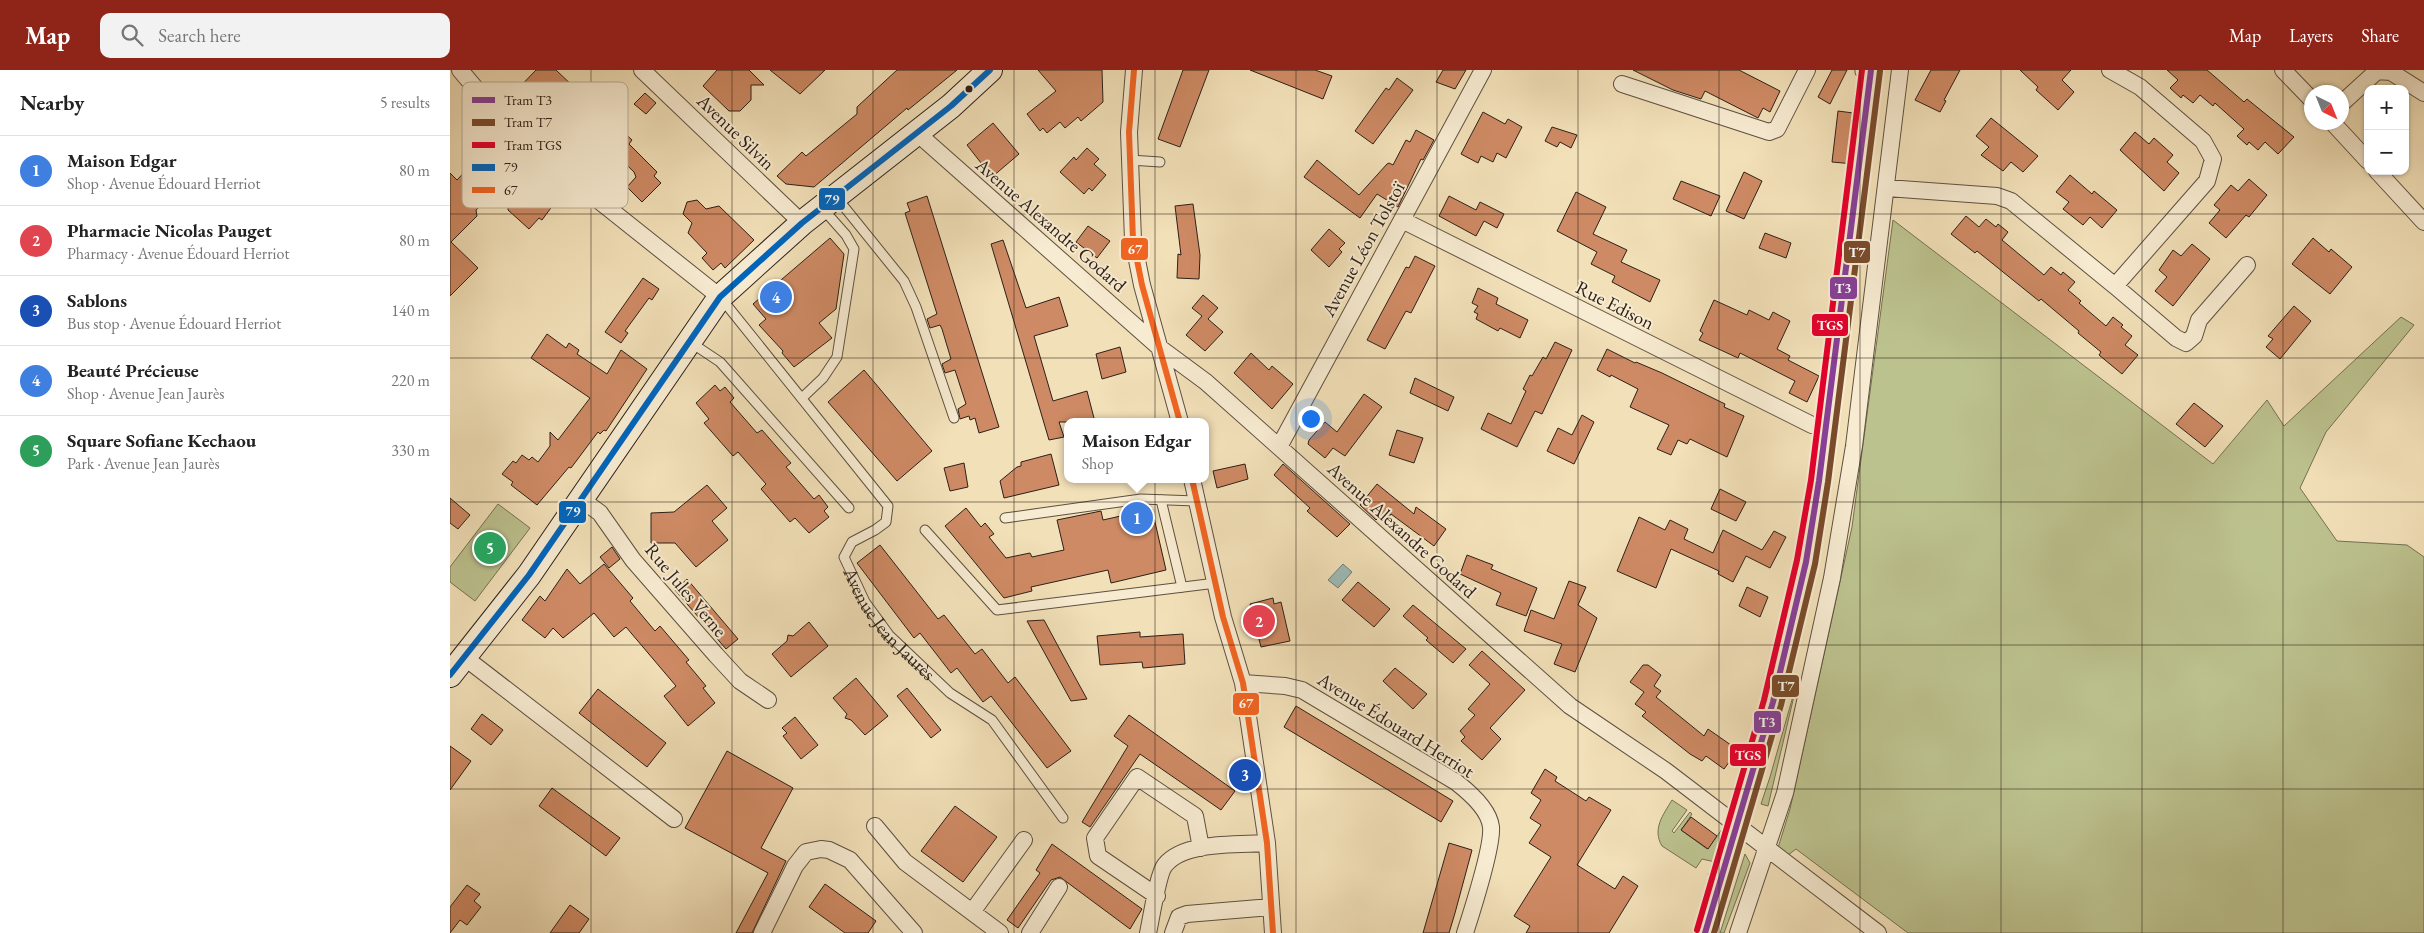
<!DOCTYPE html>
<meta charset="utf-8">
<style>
:root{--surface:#fff;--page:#f2f2f2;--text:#222;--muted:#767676;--line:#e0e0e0;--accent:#8f2418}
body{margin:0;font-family:"EB Garamond",serif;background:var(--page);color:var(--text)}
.controls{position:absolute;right:15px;top:15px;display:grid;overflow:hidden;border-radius:10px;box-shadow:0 1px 4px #0004}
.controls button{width:45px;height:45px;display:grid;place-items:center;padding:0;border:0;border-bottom:1px solid var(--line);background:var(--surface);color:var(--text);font:25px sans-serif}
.compass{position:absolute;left:1854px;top:15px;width:45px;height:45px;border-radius:50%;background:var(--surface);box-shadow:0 1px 4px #0004;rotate:137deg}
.you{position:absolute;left:860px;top:348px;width:18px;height:18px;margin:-12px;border:4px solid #fff;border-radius:50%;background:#1a73e8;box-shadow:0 0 0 8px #1a73e833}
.badge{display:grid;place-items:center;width:32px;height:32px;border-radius:50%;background:var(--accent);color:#fff;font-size:16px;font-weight:700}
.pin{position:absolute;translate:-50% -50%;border:2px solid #fff;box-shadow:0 1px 5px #0006}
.popup{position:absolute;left:614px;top:348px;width:145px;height:65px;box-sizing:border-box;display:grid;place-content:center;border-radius:10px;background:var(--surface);filter:drop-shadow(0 1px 4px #0005);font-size:16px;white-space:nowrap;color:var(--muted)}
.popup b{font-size:19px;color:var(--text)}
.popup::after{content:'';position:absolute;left:50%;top:100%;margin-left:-10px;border:10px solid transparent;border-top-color:var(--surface)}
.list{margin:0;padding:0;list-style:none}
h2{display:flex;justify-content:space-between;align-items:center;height:65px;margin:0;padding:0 20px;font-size:21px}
h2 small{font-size:16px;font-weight:400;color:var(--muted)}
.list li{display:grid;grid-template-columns:32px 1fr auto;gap:15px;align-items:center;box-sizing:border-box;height:70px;padding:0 20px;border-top:1px solid var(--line)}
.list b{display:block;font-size:19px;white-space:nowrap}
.list p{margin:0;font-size:16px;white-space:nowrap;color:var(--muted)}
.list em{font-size:16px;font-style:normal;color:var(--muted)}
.icon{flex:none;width:28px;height:28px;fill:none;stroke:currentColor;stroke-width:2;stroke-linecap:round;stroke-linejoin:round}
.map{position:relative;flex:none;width:1974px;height:863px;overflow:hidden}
header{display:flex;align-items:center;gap:30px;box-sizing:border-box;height:70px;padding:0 25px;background:var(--accent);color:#fff}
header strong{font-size:24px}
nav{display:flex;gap:28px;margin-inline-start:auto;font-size:18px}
.search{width:350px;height:45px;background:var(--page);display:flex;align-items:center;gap:12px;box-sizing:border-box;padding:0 18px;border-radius:10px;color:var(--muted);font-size:19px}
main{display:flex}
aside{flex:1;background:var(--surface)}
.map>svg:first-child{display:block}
</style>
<header>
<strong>Map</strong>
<div class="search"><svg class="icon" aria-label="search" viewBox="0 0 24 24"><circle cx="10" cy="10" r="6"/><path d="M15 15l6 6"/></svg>Search here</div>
<nav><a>Map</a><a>Layers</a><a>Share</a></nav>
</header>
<main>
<aside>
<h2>Nearby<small>5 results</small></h2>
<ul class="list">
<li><span class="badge" style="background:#3f7fe0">1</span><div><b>Maison Edgar</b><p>Shop · Avenue Édouard Herriot</p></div><em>80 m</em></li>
<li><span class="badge" style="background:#e0444e">2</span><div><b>Pharmacie Nicolas Pauget</b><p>Pharmacy · Avenue Édouard Herriot</p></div><em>80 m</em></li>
<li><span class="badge" style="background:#1a4fb4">3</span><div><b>Sablons</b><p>Bus stop · Avenue Édouard Herriot</p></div><em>140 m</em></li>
<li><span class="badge" style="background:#3f7fe0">4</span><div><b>Beauté Précieuse</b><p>Shop · Avenue Jean Jaurès</p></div><em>220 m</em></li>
<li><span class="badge" style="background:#2e9e5b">5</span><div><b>Square Sofiane Kechaou</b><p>Park · Avenue Jean Jaurès</p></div><em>330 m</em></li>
</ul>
</aside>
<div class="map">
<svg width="1974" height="863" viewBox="0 0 1974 863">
<rect width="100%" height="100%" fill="#f2e0b8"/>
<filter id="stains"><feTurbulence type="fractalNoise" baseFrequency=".004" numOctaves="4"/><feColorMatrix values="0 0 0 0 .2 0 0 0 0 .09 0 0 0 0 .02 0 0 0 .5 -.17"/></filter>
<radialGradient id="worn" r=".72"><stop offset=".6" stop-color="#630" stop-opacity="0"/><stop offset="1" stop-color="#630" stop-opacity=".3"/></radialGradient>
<!-- green -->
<path fill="#bcc28e" stroke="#747153" d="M1443 150 1763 394 1817 330 1834 356 1951 247 1964 255 1876 362 1850 418 1887 471 1957 475 1974 487V863H1458L1346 779 1338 785 1328 778 1340 739 1402 457Z
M48 434 80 458 25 531 0 512V497Z
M1349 605 1318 736 1311 734 1320 707Z
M1222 730 1237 740 1222 761 1224 763 1240 742 1242 744 1231 760 1257 779 1273 758 1279 762C1268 795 1261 829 1250 863H1247L1264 809 1258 805 1265 792 1252 789 1246 798 1212 776C1202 759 1213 745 1222 730Z
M1295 784 1300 793 1274 863H1270Z"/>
<!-- water -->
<path fill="#9dbbb6" stroke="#707d77" d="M893 494 902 502 888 518 878 510Z"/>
<!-- building -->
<path fill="#ce8a64" stroke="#2d2018" d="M86 0H106L127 20 132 15 140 23 135 28 142 34 150 26 166 41 159 48 182 70 179 74 207 102 204 106 211 113 192 132 177 117 186 107 184 102 163 82 136 107 120 93 125 87 119 82 144 56 125 38 114 49 104 41 108 37 89 18 71 37 60 27Z
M267 0H299L314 15H301V30L290 41H279L253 16Z
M320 0H375L350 24Z
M447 0H507L458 40 457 38 364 117 336 114 327 106 352 82 356 86 407 44V37Z
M588 0H652L653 32 631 51 628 47 615 58 610 52 597 63 593 58 590 61 577 44 606 21Z
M733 0H759L730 77 708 69Z
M800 0H865L882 6 873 29Z
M993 0H1016L1005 19 986 12Z
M1183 0H1289L1330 21 1320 42 1313 38 1308 48 1255 21 1251 29 1223 20Z
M1382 0H1397L1380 34 1368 27Z
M1481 0H1510L1494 30 1496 31 1490 42 1465 30Z
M1570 0H1621L1612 10 1624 22 1608 40 1586 20 1588 17Z
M1717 0H1757L1794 32 1797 29 1844 67 1828 84 1815 72 1808 80 1799 72 1797 75 1787 66 1794 59 1765 33 1763 36 1750 25 1743 33 1733 25 1731 28 1720 18 1728 10Z
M947 8 963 20 923 74 905 61 936 18 939 20Z
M195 23 206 33 196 44 184 34Z
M1388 41 1411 44 1404 94 1382 92Z
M1033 42 1055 54 1058 49 1072 57 1056 88 1047 83 1043 92 1031 86 1028 93 1011 84Z
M1541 48 1588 86 1573 102 1561 92 1553 101 1531 85 1539 77 1526 66Z
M543 53 569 84 542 107 517 75Z
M1102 57 1127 65 1121 78 1110 72 1107 77 1095 71Z
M966 60 984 70 973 90 971 89 948 137 927 124 910 148 854 107 867 90 909 125 937 94 939 93 943 95 956 70 960 72Z
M1685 62 1699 74 1704 68 1723 85 1717 92 1729 103 1714 121 1670 80Z
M637 78 649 89 644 94 656 105 642 121 639 118 634 124 610 102 624 87 626 90Z
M22 94H58L70 105 73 101 106 131 92 150 89 148 79 159 58 140V135L50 128H39L26 140 27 146 1 172 28 198 0 226V103L7 110Z
M1294 102 1312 111 1294 149 1276 141Z
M1620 105 1642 124 1644 121 1667 140 1652 158 1640 147 1633 155 1613 139 1619 132 1606 122Z
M1799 109 1817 125 1799 147 1796 145 1776 168 1759 153 1770 140 1764 135 1781 115 1788 121Z
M1231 111 1270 126 1261 146 1223 129Z
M1126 122 1156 137 1143 164 1177 180 1171 192 1210 210 1200 232 1162 212 1165 206 1141 194 1147 182 1107 161Z
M477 126 549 357 529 363 525 348 520 350 519 346 510 349 508 339 516 334 505 300 495 303 492 294 501 289 492 259 490 255 480 258 477 249 487 244 455 143 460 141 457 133Z
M999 126 1026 140 1030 132 1054 144 1047 158 1034 151 1026 166 989 146Z
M247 130 256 139 269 136 304 170 275 198 271 193 263 200 252 188 257 183 238 163 242 153 233 144 237 132Z
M743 134 750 185 749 209 727 208 728 184 731 185 725 136Z
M1516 146 1529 157 1536 149 1546 157 1548 154 1558 162 1552 170 1594 205 1601 197 1611 205 1613 202 1625 212 1618 220 1631 231 1629 233 1656 256 1663 247 1673 255 1671 257 1682 266 1675 275 1688 285 1672 304 1649 285 1651 282 1628 263 1629 261 1591 229 1589 231 1527 181 1525 183 1501 164Z
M638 156 660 171 647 188 626 172Z
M879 159 895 173 889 179 892 182 879 197 861 180Z
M1315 163 1341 173 1336 188 1309 178Z
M380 168 394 184 386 239 369 253 382 268 344 297 332 283 333 281 309 255 316 249 303 234Z
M1863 168 1879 182 1881 179 1902 197 1880 224 1842 194Z
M553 170 576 238 609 227 618 256 584 266 603 331 637 321 645 352H609L614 367 599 370 541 174Z
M1742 174 1760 189 1723 236 1705 221 1717 207 1709 200 1723 180 1731 186Z
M965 186 985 196 961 243 956 241 935 279 917 270 956 197 959 198Z
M193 208 209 219 202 230 199 228 175 261 178 263 171 273 155 262Z
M1028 218 1048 228 1046 234 1078 250 1070 268 1050 258 1048 261 1026 249 1028 244 1024 242 1028 236 1022 233Z
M753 225 768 238 758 249 773 262 755 281 736 265 752 246 742 238Z
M1264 230 1297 245 1299 240 1319 250 1323 242 1340 251 1327 279 1340 286 1338 290 1369 306 1357 332 1339 323 1345 311 1290 283 1288 288 1249 270 1253 263 1250 261Z
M1844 236 1861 251 1830 289 1816 277 1823 269 1818 266Z
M97 264 116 278 119 273 129 280 127 284 157 304 171 280 197 299 156 361 154 360 150 364 148 362 121 398 119 397 87 435 61 415 63 412 52 404 63 391 66 393 72 385 79 390 82 387 88 392 100 376V362L108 370 140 328 81 288Z
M1105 272 1122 280 1092 344 1085 341 1067 377 1031 359 1038 343 1061 354 1076 321 1073 319 1080 305 1082 306 1093 287 1096 289Z
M670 277 676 302 652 309 646 284Z
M1157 279 1185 293 1186 292 1212 303 1275 334 1274 337 1294 346 1277 387 1240 369 1237 374 1228 370 1221 385 1207 379 1219 355 1180 337 1188 319 1161 305 1160 307 1147 300Z
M801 283 819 300 822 296 843 314 822 339 784 303Z
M414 300 482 381 447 411 378 332Z
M965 308 1004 327 998 341 960 323Z
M265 315 270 321 275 317 284 328 280 332 307 363 312 360 332 383 341 393 336 397 364 429 369 425 378 437 374 441 379 447 359 463 345 448 340 452 311 419 316 414 288 382 283 386 254 353 259 349 246 333Z
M914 324 932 337 895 386 883 378 875 388 858 374 859 370 875 352 887 362Z
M1744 333 1773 356 1755 377 1726 354Z
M1132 345 1144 352 1124 394 1097 381 1108 358 1122 365Z
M947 360 973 368 964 393 939 385Z
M601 384 609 415 554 428 550 411 567 397 571 396V392Z
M514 393 518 417 500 421 494 398Z
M795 394 798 409 767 418 763 401Z
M833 394 900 454 887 467 857 441 860 438 824 405Z
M927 414 964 444 966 437 996 459 984 476 941 444 936 451 930 446 926 450 910 435Z
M257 415 277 438 262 451 278 470 246 497 225 473H201V443L224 442Z
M1270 419 1296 432 1286 451 1261 439Z
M0 428 20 445 8 459 0 453Z
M516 438 531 457 535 453 544 464 539 467 556 488 580 483 582 487 614 480 607 450 651 441 653 450 702 439 716 500 661 513 658 500 581 517 582 521 554 528 495 456Z
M1189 447 1215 460 1220 450 1238 459 1234 469 1263 483 1273 460 1312 480 1324 461 1336 467 1320 498 1296 486 1283 512 1268 504 1269 501 1221 479 1206 518 1167 501Z
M430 475 488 549 494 545 525 584 532 579 558 613 565 607 621 681 597 698 541 626 533 632 507 598 501 603 470 563 464 568 407 493Z
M162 477 170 489 159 498 150 487Z
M1017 485 1043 495 1041 499 1087 518 1076 546 1046 535 1051 523 1010 504Z
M154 494 183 528 180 531 205 561 210 556 239 590 236 592 256 616 253 618 265 633 238 656 214 626 226 616 176 557 164 567 144 543 113 568 103 558 95 568 72 550 90 526 95 531 117 499 130 514Z
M237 509 288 569 276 579 225 520Z
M1119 511 1136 517 1128 535 1147 548 1125 602 1104 594 1112 574 1074 561 1081 540 1104 549Z
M908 512 940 539 924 557 892 530Z
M1297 517 1318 527 1310 547 1289 536Z
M823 528 824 534 831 532 840 571 811 577 800 534Z
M963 535 1016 579 1003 593 976 570 978 568 953 546Z
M594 550 615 589 637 629 621 631 577 551Z
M359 552 378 576 341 607 322 584 337 571 338 565 343 566Z
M690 562V567L733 564 735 594 693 598 692 592 650 595 647 566Z
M1032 581 1075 620 1040 658 1051 669 1032 690 1011 671 1015 667 1010 661 1025 645 1018 639 1040 614 1019 595Z
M1193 595H1198L1211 605 1204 616 1211 621 1206 627 1254 666 1258 659 1288 680 1274 699 1256 686 1252 691 1240 684 1192 646 1196 642 1185 634 1194 622 1180 612Z
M945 598 977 624 963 639 933 611Z
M406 608 438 646 415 665 401 650 395 648 397 644 383 628Z
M457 618 491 660 481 668 447 626Z
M148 619 216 673 197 697 129 643Z
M846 636 1003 731 991 752 834 657Z
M32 644 53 660 41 675 21 659Z
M679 645 785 721 771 740 690 684 640 757 632 752 678 676 664 666Z
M345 647 368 675 351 689 333 666 337 663 332 658Z
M0 676 21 691 0 720Z
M277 681 343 718 311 778 336 791 302 863H286L318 803 235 758Z
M1095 699 1107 707 1105 711 1136 731 1139 727 1161 740 1127 795 1165 819 1173 806 1188 816 1159 863H1076L1080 856 1064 846 1101 787 1079 773 1091 755 1080 748 1091 730 1081 723Z
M102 718 170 768 156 786 89 736Z
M505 736 547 767 513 812 471 781Z
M1241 747 1267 766 1258 779 1231 760Z
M999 773 1022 780 1005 843 999 863H973Z
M602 774 692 839 680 859 610 807 601 810 568 858 557 850 590 803 586 800Z
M375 814 426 851 418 863H395L359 837Z
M17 815 30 824 24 831 31 837 17 855 10 850 0 863V837Z
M120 835 139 849 129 863H100Z"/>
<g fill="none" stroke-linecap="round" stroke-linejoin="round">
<!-- lane casing -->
<g stroke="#5e5040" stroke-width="11">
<g id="lane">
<path d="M1410 2V0"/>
<path d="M680 90 710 92"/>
<path d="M387 128 454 211 466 237 504 348"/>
<path id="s1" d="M271 228 438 436 436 452 425 460 402 472 394 487 415 532 439 565 500 623 542 650 613 748"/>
<path d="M240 272 270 292 399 438"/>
<path d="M352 328 373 308 387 287 404 179 396 165 373 139"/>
<path d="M711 430 732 517"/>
<path d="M555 448 691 429 746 431"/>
<path d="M475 460 547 540 766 513"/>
</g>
</g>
<!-- street casing -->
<g stroke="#5e5040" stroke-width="18">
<path id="street" d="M10 0 38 33 143 126 270 227
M192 0 352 153
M684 0 679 62 683 170 692 215 730 352
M1833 0 1862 30
M1172 14 1319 62 1327 59 1357 0
M1892 33 1927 1 1941 2 1974 23
M1882 52 1918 91
M467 63 710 278 756 312 1120 636 1216 701 1428 863
M1927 101 1974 152
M1437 118 1547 126 1561 131 1665 216 1757 111 1763 89 1753 71 1690 17 1660 0
M952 150 1362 355
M1665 216 1726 268 1736 273 1744 266 1749 250 1797 195
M829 377 1033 0
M742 409 773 547 793 613 817 773 823 863
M131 429 150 443 183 490 266 585 290 611 318 630
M14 587 224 749
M793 613 835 616 852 620 1006 712C1019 722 1039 739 1041 757 1043 777 1022 841 1015 863
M425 756 455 792 550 863
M707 826 648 786 645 768 687 707 745 746 751 778
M522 842 574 770
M312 863 345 796 356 782 371 779 379 780 400 790 464 863
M580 863 609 817
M698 863C701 850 708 803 715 795 734 771 788 775 817 773
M723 863 729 847 737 844 821 837
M1288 863 1335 723 1382 508 1404 376 1450 0"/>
</g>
<!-- secondary casing -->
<g stroke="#2d2018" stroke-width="26">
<path id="secondary" d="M0 605 79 505 270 227 352 153 501 36 540 0"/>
</g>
<!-- lane -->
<use href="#lane" stroke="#f7ebd1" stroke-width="9"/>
<!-- street -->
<use href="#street" stroke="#f7ebd1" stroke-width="16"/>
<!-- secondary -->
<use href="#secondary" stroke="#f7ebd1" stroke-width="24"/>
<!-- bus-1 casing -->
<g stroke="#f7ebd1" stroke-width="10">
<path id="bus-1" d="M0 605 79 505 270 227 352 153 501 36 540 0"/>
</g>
<!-- bus-2 casing -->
<g stroke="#f7ebd1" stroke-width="10">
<path id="bus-2" d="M684 0 679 62 683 170 692 215 730 352
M742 409 773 547 793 613 817 773 823 863"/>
</g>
<!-- bus-1 -->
<use href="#bus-1" stroke="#0065bd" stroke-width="6"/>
<!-- bus-2 -->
<use href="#bus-2" stroke="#f26522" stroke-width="6"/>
<!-- tram-1 casing -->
<g stroke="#f7ebd1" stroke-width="10">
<path id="tram-1" d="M1255 863 1323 632 1356 492 1369 411 1421 0"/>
</g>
<!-- tram-2 casing -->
<g stroke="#f7ebd1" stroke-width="10">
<path id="tram-2" d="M1264 863 1331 635 1365 494 1378 412 1430 1"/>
</g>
<!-- tram-3 casing -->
<g stroke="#f7ebd1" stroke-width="10">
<path id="tram-3" d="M1247 860 1314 630 1347 490 1361 410 1412 0"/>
</g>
<!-- tram-1 -->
<use href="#tram-1" stroke="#873f98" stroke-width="6"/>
<!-- tram-2 -->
<use href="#tram-2" stroke="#7a4b2a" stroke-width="6"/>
<!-- tram-3 -->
<use href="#tram-3" stroke="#e4002b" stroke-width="6"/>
</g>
<!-- grid -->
<path fill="none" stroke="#2d2018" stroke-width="1" stroke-opacity="0.55" d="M141 0V863M282 0V863M423 0V863M564 0V863M705 0V863M846 0V863M987 0V863M1128 0V863M1269 0V863M1410 0V863M1551 0V863M1692 0V863M1833 0V863M0 144H1974M0 288H1974M0 432H1974M0 575H1974M0 719H1974"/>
<!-- markers -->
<circle fill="#2d2018" stroke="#f7ebd1" stroke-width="2" cx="519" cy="19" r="4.5"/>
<g text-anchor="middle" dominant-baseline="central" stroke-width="4" stroke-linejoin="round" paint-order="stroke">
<!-- street labels -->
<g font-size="19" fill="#2d2018" stroke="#f7ebd1">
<text transform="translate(286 62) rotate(44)">Avenue Silvin</text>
<text transform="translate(601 155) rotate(41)">Avenue Alexandre Godard</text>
<text transform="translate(913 179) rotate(-61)">Avenue Léon Tolstoï</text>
<text transform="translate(1165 235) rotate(27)">Rue Edison</text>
<text transform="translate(952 460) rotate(42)">Avenue Alexandre Godard</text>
<text transform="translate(236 520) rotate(50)">Rue Jules Verne</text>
<text stroke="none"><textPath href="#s1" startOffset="421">Avenue Jean Jaurès</textPath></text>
<text transform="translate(946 655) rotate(32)">Avenue Édouard Herriot</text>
</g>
</g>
<!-- legend -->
<rect x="12" y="12" width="166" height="126" rx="8" fill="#f7ebd1" stroke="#baae9a" stroke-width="1"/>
<rect x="22" y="27" width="23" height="6" fill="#873f98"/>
<rect x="22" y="49" width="23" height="7" fill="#7a4b2a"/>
<rect x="22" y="72" width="23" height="6" fill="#e4002b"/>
<rect x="22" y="94" width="23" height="7" fill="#0065bd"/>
<rect x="22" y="117" width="23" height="6" fill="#f26522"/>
<g font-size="14" fill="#2d2018">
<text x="54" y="35">Tram T3</text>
<text x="54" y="57">Tram T7</text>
<text x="54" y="80">Tram TGS</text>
<text x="54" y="102">79</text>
<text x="54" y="125">67</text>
</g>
<g stroke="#f7ebd1" stroke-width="2">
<rect x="368" y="117" width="28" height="24" rx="5" fill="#0065bd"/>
<rect x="670" y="167" width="29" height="24" rx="5" fill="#f26522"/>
<rect x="1393" y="170" width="28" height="24" rx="5" fill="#7a4b2a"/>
<rect x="1379" y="206" width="29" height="24" rx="5" fill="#873f98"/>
<rect x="1361" y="243" width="38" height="24" rx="5" fill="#e4002b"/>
<rect x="108" y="430" width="29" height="24" rx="5" fill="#0065bd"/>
<rect x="1321" y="604" width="29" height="24" rx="5" fill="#7a4b2a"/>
<rect x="782" y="622" width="28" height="24" rx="5" fill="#f26522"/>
<rect x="1303" y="640" width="29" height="24" rx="5" fill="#873f98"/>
<rect x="1279" y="673" width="38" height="24" rx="5" fill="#e4002b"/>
</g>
<g font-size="14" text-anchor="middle" font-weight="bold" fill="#fff">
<text x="382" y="134">79</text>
<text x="685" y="184">67</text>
<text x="1407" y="187">T7</text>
<text x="1393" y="223">T3</text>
<text x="1380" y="260">TGS</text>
<text x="123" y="446">79</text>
<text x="1336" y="621">T7</text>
<text x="796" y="638">67</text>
<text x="1317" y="657">T3</text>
<text x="1298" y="690">TGS</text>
</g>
<rect width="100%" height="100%" filter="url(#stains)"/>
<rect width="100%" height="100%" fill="url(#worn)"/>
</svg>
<div class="controls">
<button>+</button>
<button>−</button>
</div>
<svg class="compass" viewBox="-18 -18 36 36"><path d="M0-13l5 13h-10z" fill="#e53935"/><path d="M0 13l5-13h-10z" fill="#767676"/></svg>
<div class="you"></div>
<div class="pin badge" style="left:687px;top:448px;background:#3f7fe0">1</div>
<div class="popup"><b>Maison Edgar</b>Shop</div>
<div class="pin badge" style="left:809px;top:551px;background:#e0444e">2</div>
<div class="pin badge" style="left:795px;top:705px;background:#1a4fb4">3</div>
<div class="pin badge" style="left:326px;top:227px;background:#3f7fe0">4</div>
<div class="pin badge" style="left:40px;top:478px;background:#2e9e5b">5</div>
</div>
</main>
